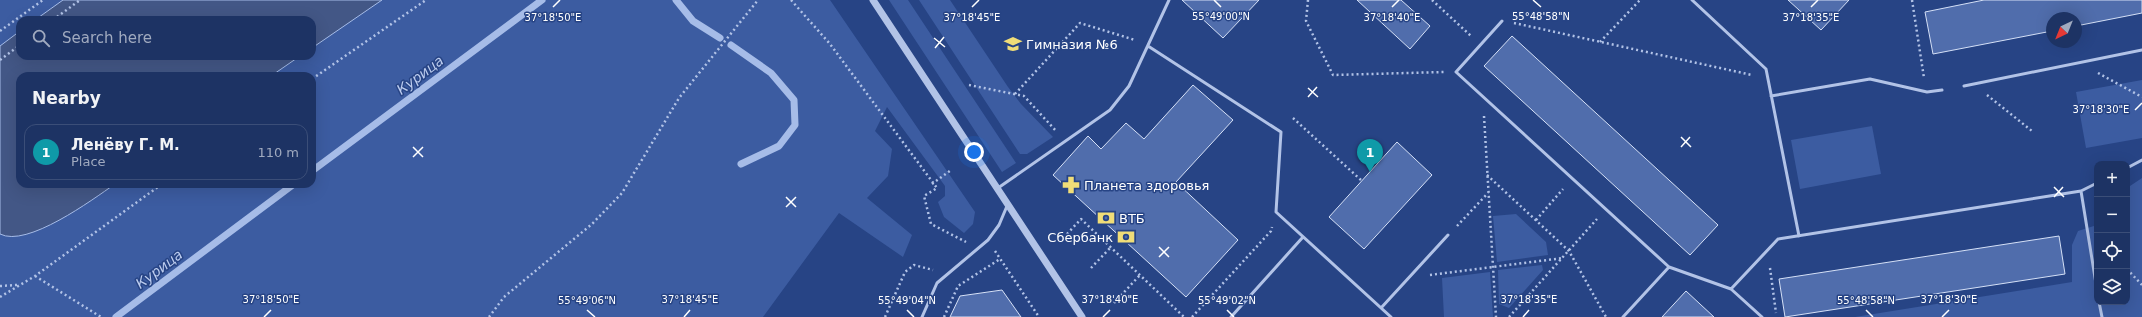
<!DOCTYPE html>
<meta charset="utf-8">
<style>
:root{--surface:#1d3364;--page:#2a3f6d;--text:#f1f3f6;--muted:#a0aabf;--line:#3b4e78;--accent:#e797bd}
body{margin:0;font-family:"DejaVu Sans",sans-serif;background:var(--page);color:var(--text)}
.controls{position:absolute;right:12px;bottom:12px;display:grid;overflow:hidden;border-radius:8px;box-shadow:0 4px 16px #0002}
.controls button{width:36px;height:36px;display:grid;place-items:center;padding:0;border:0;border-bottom:1px solid var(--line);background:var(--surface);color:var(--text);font:20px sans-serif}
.compass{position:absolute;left:2046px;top:12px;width:36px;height:36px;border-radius:50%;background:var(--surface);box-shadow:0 4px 16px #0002;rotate:223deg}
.you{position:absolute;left:974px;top:152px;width:14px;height:14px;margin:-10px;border:3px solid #fff;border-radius:50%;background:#1a73e8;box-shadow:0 0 0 6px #1a73e833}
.badge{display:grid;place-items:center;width:26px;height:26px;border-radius:50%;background:var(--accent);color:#fff;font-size:13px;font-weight:700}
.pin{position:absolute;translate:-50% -33px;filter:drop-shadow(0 1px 2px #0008)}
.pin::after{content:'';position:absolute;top:21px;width:14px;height:12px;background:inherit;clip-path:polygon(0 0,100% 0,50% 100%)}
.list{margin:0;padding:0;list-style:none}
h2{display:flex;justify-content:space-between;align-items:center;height:52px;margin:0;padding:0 16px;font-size:17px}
h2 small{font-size:13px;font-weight:400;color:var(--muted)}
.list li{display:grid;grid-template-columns:26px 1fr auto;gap:12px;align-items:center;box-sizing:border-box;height:56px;margin:0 8px 8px;padding:0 8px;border:1px solid var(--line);border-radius:12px}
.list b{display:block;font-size:15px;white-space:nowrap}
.list p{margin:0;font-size:13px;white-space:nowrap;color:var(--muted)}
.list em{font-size:13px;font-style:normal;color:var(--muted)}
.icon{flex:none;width:22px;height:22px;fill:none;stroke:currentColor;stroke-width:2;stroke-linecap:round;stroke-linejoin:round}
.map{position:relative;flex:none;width:2142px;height:317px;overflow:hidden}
.search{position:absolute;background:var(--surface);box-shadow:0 4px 16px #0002;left:16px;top:16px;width:300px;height:44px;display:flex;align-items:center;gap:10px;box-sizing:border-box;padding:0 14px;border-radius:12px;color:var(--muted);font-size:15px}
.panel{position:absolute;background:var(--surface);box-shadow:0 4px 16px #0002;left:16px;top:72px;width:300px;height:116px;border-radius:12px}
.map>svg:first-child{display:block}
</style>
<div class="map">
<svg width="2142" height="317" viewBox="0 0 2142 317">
<rect width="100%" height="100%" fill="#274485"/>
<!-- green -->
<path fill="#3c5ca1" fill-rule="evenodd" d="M0 0H830L975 212 973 224 964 233 944 217 938 202 945 196V186L887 107 875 131 892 149 888 176 867 198 912 235 903 257 839 213 763 317H0ZM20 20H312V56H20ZM20 76H312V184H20Z
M889 0H908L1016 163 1002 172Z
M919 0H950L1008 87 1021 104 1053 137 1027 154H1020Z
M2142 80V138L2086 148 2076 92Z
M1872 126 1881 174 1800 189 1791 140Z
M2142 178V317H1855L2072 282V245L2078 231 2097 225V302H2127V188Z
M1516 214 1546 242 1548 255 1497 262 1493 216Z
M1542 265 1543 270 1509 308 1499 304 1498 270Z
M1490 272 1493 317H1444L1442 278Z"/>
<!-- water -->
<path fill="#435786" stroke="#a6bce8" d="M63 0H382L312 48V20H35Z
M20 31V56H300L271 76H20V184H115C92 200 27 248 0 234V46Z"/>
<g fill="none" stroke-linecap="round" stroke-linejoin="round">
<!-- stream -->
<path stroke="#a6bce8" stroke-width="7" d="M676 0 693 21 720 38
M731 45 771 73 794 100 795 125 779 146 741 164
M312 171 542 0
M116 317 294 184"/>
</g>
<!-- building -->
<path fill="#506dac" stroke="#d5e0f6" d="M1182 0H1259L1223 38Z
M1357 0H1401L1430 26 1410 49Z
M1788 0H1849L1821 30Z
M1984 0H2142V13L2076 26V18H2052V31L1933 54 1925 12Z
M1512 36 1718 225 1690 255 1484 66Z
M1193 85 1233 120 1176 182 1238 240 1186 297 1053 175 1088 136 1101 149 1126 123 1144 139Z
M1397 142 1432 175 1364 249 1329 217Z
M2059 236 2065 274 1785 317 1779 279Z
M1002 290 1021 317H950L960 296Z
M1686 291 1714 317H1662Z"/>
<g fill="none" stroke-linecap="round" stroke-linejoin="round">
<!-- path -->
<path stroke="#b2c3e7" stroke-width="2.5" stroke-dasharray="2 3" stroke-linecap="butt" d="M791 0 830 44 937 188 924 196 931 224 966 242
M1308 0 1306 21 1333 75 1444 72
M1432 0 1471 36
M1912 0 1924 78
M53 20 80 0
M1514 23 1752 75
M0 31 43 0
M1600 42 1640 0
M0 60 20 45
M2098 73 2142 97
M312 79 426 0
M969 85 1024 96 1057 132
M1015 94 1080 23 1135 40
M1987 95 2032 131
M1484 116 1496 317
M1293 118 1362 181
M1487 175 1569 251 1606 317
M932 184 951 170
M1536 220 1563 189
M1457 226 1488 193
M1067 234 1081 219 1184 317
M995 251 1039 317
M1091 268 1111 247
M1770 268 1776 313
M2127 269 2142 285
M1430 275 1563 258
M35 276 101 317
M0 286 17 285
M0 297 35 276 162 184
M1114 303 1140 275
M489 317 504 297 592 224 622 193 679 98 758 0
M885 317 905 272 914 265 933 270
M944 317 958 286 1000 259
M1192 317 1271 231 1272 227
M1509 317 1597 219"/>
<!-- service -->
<path stroke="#b2c3e7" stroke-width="3" d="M1692 0 1766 69 1799 236
M1502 21 1456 72 1669 267 1623 317
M1148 46 1281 132 1276 212 1391 317
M1964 86 2142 50
M1771 96 1870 79 1927 92 1942 90
M2127 168 2142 160
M998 188 1110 110 1129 86 1169 0
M2081 191 2097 183
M1669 267 1731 289
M2099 302 2102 317
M1381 308 1448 235
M922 317 937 283 988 240 999 225 1007 206
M1231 317 1303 237
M1762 317 1731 289 1778 239 2081 191 2097 290"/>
<!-- tertiary -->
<path stroke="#b2c3e7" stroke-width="7" d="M873 0 1082 317"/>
</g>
<!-- ticks -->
<path fill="none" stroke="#fff" stroke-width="1.5" d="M1214 0 1221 7M1533 0 1541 7M553 7 560 0M972 7 979 0M1392 7 1399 0M1811 7 1818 0M934 38 945 47M935 48 944 37M1308 88 1318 97M1308 97 1317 87M2135 110 2142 103M1681 137 1691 147M413 147 423 157M1681 147 1690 137M413 157 423 147M2054 187 2064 197M786 197 796 207M2054 197 2063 187M786 207 796 197M1159 247 1169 257M1159 257 1169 247M587 310 595 317M907 310 914 317M1227 310 1234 317M1866 310 1873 317M264 317 271 310M684 317 690 310M1103 317 1110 310M1523 317 1529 310M1942 317 1949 310"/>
<!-- icons -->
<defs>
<g id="school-bare" transform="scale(1.38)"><path d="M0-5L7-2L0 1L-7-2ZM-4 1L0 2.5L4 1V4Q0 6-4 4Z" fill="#f0dd78" stroke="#274485" stroke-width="2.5" paint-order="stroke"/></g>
<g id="pharmacy-bare" transform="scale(1.38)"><path d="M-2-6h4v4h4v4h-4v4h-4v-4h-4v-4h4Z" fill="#f0dd78" stroke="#274485" stroke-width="2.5" paint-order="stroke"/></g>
<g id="bank-bare" transform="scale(1.38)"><path d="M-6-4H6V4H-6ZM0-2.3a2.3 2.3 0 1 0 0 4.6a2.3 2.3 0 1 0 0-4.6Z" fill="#f0dd78" stroke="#274485" stroke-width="2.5" paint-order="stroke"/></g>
</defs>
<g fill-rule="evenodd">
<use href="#school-bare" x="1013" y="44"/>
<use href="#pharmacy-bare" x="1071" y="185"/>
<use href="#bank-bare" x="1106" y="218"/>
<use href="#bank-bare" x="1126" y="237"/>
</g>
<g text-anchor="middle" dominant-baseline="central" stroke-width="3" stroke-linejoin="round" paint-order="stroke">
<!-- poi labels -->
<g font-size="13" fill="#fff" stroke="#274485" text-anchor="start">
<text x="1026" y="44">Гимназия №6</text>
<text x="1084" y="185">Планета здоровья</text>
<text x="1119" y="218">ВТБ</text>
<text x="1113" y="237" text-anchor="end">Сбербанк</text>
</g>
<!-- water labels -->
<g font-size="14" font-style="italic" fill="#bdcdef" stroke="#274485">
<text transform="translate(420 75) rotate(-37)">Курица</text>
<text transform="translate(159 269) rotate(-37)">Курица</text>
</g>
</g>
<g font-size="10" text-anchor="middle" fill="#fff" stroke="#274485" stroke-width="3" stroke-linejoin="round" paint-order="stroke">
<text x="1221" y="20">55°49'00"N</text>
<text x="1541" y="20">55°48'58"N</text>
<text x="1392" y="21">37°18'40"E</text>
<text x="553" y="21">37°18'50"E</text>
<text x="972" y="21">37°18'45"E</text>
<text x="1811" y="21">37°18'35"E</text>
<text x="2101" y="113">37°18'30"E</text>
<text x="271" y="303">37°18'50"E</text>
<text x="690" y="303">37°18'45"E</text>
<text x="1110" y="303">37°18'40"E</text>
<text x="1529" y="303">37°18'35"E</text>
<text x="1949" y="303">37°18'30"E</text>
<text x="587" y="304">55°49'06"N</text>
<text x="907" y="304">55°49'04"N</text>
<text x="1227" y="304">55°49'02"N</text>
<text x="1866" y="304">55°48'58"N</text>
</g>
</svg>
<div class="controls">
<button>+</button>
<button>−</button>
<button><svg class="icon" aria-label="locate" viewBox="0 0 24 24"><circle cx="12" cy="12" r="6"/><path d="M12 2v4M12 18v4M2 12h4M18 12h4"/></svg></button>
<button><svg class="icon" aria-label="layers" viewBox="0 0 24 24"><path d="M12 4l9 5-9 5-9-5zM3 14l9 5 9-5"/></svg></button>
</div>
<svg class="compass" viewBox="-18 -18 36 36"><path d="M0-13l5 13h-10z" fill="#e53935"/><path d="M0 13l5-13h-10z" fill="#a0aabf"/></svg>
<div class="you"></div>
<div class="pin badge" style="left:1370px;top:172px;background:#0f9aa8">1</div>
<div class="search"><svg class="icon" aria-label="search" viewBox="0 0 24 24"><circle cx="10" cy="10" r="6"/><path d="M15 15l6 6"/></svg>Search here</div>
<section class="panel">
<h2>Nearby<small></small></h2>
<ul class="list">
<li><span class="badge" style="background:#0f9aa8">1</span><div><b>Ленёву Г. М.</b><p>Place</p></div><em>110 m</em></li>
</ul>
</section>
</div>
